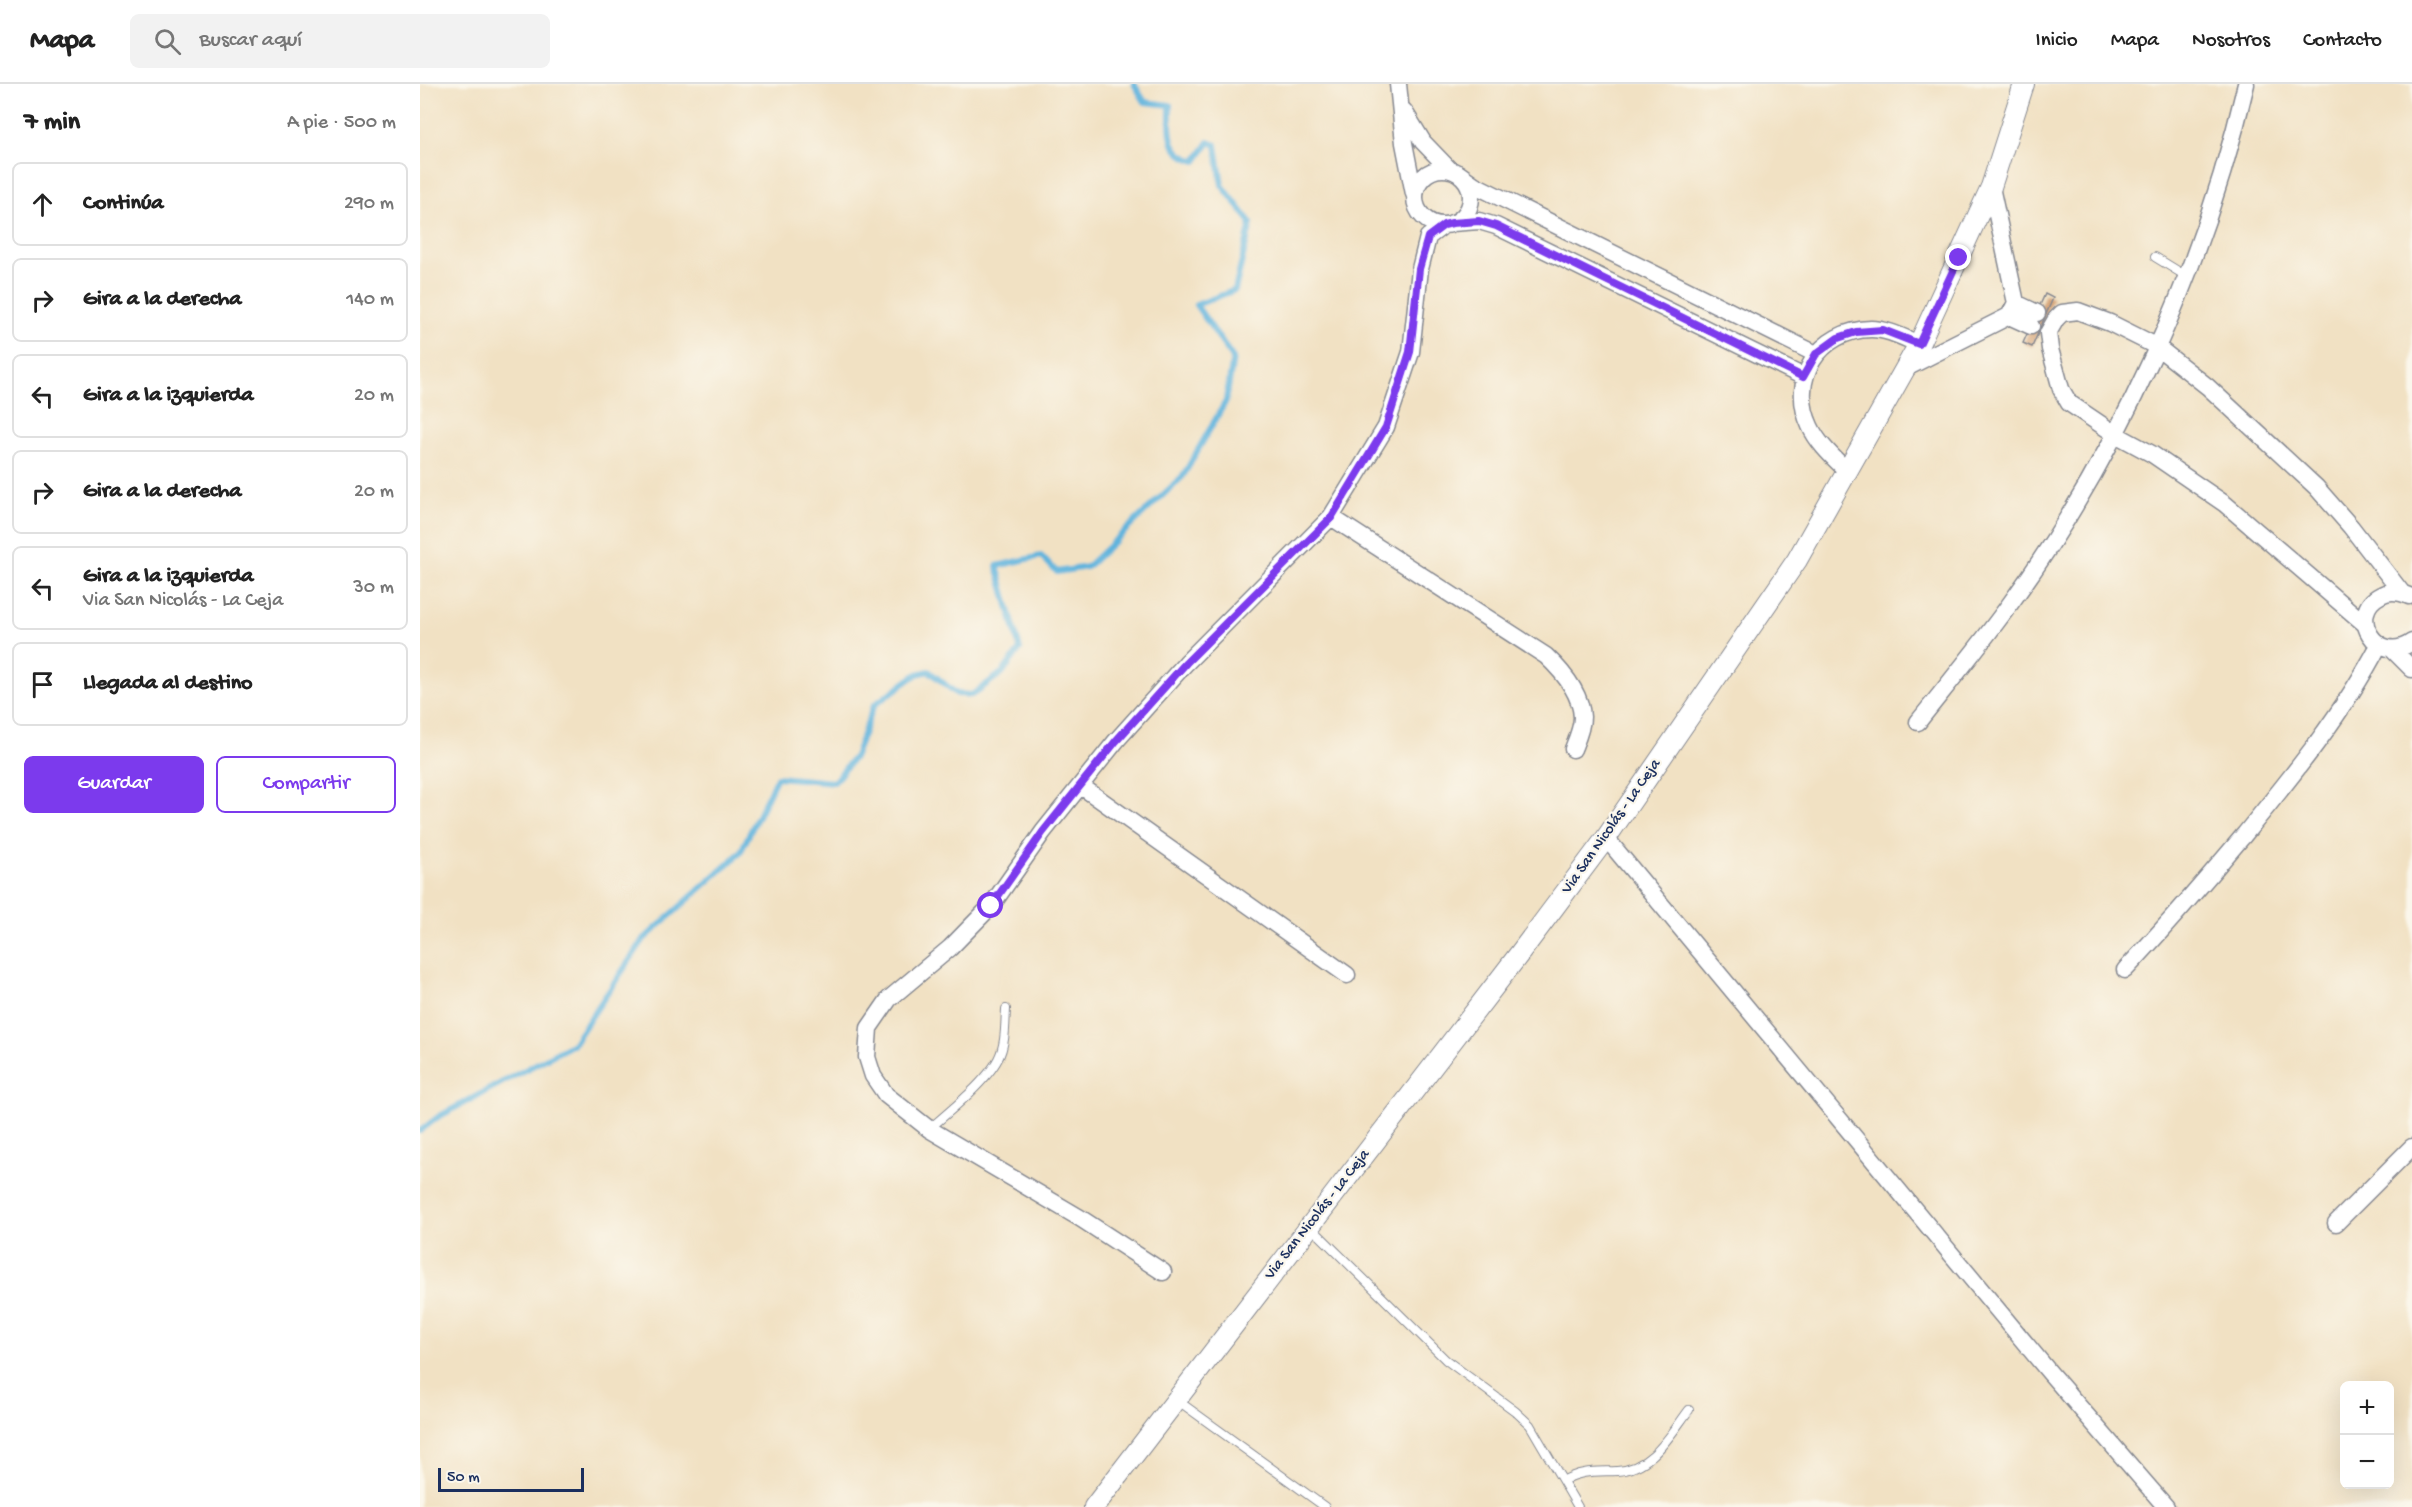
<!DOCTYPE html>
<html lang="es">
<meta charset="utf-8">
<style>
:root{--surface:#fff;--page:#f2f2f2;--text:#222;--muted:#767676;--line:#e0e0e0;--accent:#7c3aed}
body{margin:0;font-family:"Gochi Hand",sans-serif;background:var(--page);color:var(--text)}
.controls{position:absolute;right:18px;bottom:18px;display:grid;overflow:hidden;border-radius:9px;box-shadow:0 6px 24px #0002}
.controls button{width:54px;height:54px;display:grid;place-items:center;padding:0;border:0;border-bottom:2px solid var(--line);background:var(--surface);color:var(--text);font:30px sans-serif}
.scale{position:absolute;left:18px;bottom:15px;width:146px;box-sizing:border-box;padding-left:6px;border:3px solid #1b2f5e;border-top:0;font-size:16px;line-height:21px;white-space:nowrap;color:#1b2f5e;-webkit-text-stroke:4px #fbf7ec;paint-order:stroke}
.stop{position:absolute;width:18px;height:18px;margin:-14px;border:4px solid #7c3aed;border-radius:50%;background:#fff}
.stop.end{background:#7c3aed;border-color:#fff;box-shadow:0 2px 6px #0008}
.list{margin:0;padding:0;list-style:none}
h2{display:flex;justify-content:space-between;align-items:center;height:78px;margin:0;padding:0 24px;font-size:26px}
h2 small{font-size:20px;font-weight:400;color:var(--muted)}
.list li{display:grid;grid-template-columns:39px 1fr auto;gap:18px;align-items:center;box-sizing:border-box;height:84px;margin:0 12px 12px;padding:0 12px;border:2px solid var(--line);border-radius:9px}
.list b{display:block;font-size:22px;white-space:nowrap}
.list p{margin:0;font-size:20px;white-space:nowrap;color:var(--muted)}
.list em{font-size:20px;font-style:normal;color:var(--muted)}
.actions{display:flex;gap:12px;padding:18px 24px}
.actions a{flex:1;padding:14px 0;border:2px solid var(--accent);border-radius:9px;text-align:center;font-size:21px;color:var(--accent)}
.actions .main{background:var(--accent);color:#fff}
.icon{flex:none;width:33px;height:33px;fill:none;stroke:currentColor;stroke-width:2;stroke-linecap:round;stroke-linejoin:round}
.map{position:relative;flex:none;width:1992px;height:1423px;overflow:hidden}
header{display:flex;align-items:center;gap:36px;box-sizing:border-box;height:84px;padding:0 30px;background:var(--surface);border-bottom:2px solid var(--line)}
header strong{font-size:28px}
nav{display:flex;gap:33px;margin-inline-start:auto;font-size:21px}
.search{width:420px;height:54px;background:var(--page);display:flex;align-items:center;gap:15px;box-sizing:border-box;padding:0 21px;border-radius:9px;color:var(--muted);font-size:22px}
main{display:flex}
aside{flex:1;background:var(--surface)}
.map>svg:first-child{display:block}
</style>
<header>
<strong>Mapa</strong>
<div class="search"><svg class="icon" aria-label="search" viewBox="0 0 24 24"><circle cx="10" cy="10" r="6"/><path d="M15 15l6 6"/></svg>Buscar aquí</div>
<nav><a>Inicio</a><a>Mapa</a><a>Nosotros</a><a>Contacto</a></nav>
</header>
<main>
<aside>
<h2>7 min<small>A pie · 500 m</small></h2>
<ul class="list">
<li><svg class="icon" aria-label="ahead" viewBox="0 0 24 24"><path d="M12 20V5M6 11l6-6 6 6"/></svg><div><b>Continúa</b></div><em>290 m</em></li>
<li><svg class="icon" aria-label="right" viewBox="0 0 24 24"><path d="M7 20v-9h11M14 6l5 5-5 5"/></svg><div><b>Gira a la derecha</b></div><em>140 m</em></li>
<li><svg class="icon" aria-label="left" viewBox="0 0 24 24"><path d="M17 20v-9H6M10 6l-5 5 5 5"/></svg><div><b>Gira a la izquierda</b></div><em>20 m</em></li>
<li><svg class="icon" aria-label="right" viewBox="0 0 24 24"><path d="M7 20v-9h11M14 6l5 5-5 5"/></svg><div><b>Gira a la derecha</b></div><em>20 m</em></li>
<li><svg class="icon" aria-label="left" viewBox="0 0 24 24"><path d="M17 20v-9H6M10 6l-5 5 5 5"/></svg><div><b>Gira a la izquierda</b><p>Via San Nicolás - La Ceja</p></div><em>30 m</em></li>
<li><svg class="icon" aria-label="arrive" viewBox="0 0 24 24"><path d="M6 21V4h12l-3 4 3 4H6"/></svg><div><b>Llegada al destino</b></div></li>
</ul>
<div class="actions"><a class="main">Guardar</a><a>Compartir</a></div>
</aside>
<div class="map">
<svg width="1992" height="1423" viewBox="0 0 1992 1423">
<rect width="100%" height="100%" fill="#fbf7ec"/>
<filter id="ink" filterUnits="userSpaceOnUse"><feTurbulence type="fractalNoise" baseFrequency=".0167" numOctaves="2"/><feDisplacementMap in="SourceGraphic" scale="12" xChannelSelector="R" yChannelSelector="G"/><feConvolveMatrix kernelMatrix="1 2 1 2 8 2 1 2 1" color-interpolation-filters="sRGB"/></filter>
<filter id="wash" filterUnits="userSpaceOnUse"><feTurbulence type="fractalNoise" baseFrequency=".008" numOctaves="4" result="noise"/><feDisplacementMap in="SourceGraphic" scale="24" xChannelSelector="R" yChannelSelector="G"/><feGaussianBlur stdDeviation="1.35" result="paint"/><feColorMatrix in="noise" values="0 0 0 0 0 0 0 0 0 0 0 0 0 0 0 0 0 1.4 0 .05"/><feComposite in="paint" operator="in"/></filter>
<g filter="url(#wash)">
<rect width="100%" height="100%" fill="#f1e1c3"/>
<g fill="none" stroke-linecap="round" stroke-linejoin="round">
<!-- stream -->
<path stroke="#61b4dd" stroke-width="6" d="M0 1047 18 1033 153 960 224 855 320 769 357 693 414 698 435 672 454 621 497 590 509 587 537 610 552 611 583 588 600 565 577 482 621 472 637 488 667 483 763 392 806 317 813 274 776 221 815 206 831 139 802 101 796 61 789 58 776 77C746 69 750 47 750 21L725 18 714 0"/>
</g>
<g id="blocks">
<!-- building -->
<path fill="#d39d6d" d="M1625 210 1633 214 1612 263 1603 259Z"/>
</g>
</g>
<g filter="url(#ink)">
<use href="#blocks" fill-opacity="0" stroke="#868890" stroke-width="1.5"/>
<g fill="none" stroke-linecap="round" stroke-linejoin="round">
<!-- service casing -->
<g stroke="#868890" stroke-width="10">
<path id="service" d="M1735 173 1766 192
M509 1045C529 1028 566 998 578 975 586 960 585 941 586 925
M890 1142 1026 1276 1095 1327 1110 1341 1158 1423
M757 1316 905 1423
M1143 1397C1161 1386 1176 1388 1197 1387 1232 1385 1250 1351 1269 1326"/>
</g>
<!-- minor casing -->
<g stroke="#868890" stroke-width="19">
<path id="minor" d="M978 0 984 59 994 110
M984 27 1003 58 1030 86
M995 113a28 28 0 1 1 56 0a28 28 0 1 1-56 0Z
M1038 89 1055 101 1396 270
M1032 139 1059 137 1076 142 1384 293
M1596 219 1617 229
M1589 232 1611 242
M1486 284 1589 232 1596 219 1571 103
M1428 388C1414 374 1398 360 1390 342 1368 295 1399 246 1451 245 1468 245 1484 254 1499 260
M911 433 1126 572C1142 587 1161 609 1162 633 1162 644 1157 655 1153 665
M1989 512C1980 508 1970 506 1961 511 1925 529 1957 583 1992 558
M1945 540 1805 420 1732 370 1695 350 1649 319 1641 305 1630 265 1628 249 1636 235 1642 229 1658 227 1690 239 1736 262 1788 303 1896 403 1931 443 1982 509
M1972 565 1992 585
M1498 638C1529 599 1561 560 1590 520 1700 369 1784 181 1826 0
M661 702 927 891
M1186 754 1630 1289 1746 1423
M1705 886C1747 842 1785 797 1824 751 1873 691 1923 630 1959 561
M1916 1139 1992 1063
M743 1188 660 1134 509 1045 466 1011 453 992 447 973 449 944 469 915 530 864 571 822 623 748 696 657 766 579 911 433 966 343 991 268 1000 185 1008 153 1024 141"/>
</g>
<!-- tertiary casing -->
<g stroke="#868890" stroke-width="22">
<path id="tertiary" d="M674 1423 1100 869 1186 754 1377 476 1499 260 1571 103 1604 0"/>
</g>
<!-- service -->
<use href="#service" stroke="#fff" stroke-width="8"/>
<!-- minor -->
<use href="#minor" stroke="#fff" stroke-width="16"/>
<!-- tertiary -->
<use href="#tertiary" stroke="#fff" stroke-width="20"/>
</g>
</g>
<g fill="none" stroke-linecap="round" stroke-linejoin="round" filter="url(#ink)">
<!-- route -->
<path stroke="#7c3aed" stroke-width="8" d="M571 822 623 748 696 657 766 579 911 434 966 343 990 268 999 185 1008 153 1024 141 1032 139 1059 137 1076 142 1383 293 1396 270 1418 254 1436 248 1463 246 1499 260 1539 174"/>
</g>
<g text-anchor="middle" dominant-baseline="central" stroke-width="4.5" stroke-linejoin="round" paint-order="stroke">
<!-- street labels -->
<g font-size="16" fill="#1b2f5e" stroke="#fbf7ec">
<text transform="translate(1192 743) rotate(-55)">Via San Nicolás - La Ceja</text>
<text transform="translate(898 1131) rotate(-52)">Via San Nicolás - La Ceja</text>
</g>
</g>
</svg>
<div class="controls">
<button>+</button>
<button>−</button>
</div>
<div class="scale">50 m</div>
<div class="stop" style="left:571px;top:822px"></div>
<div class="stop end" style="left:1539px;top:174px"></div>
</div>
</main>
